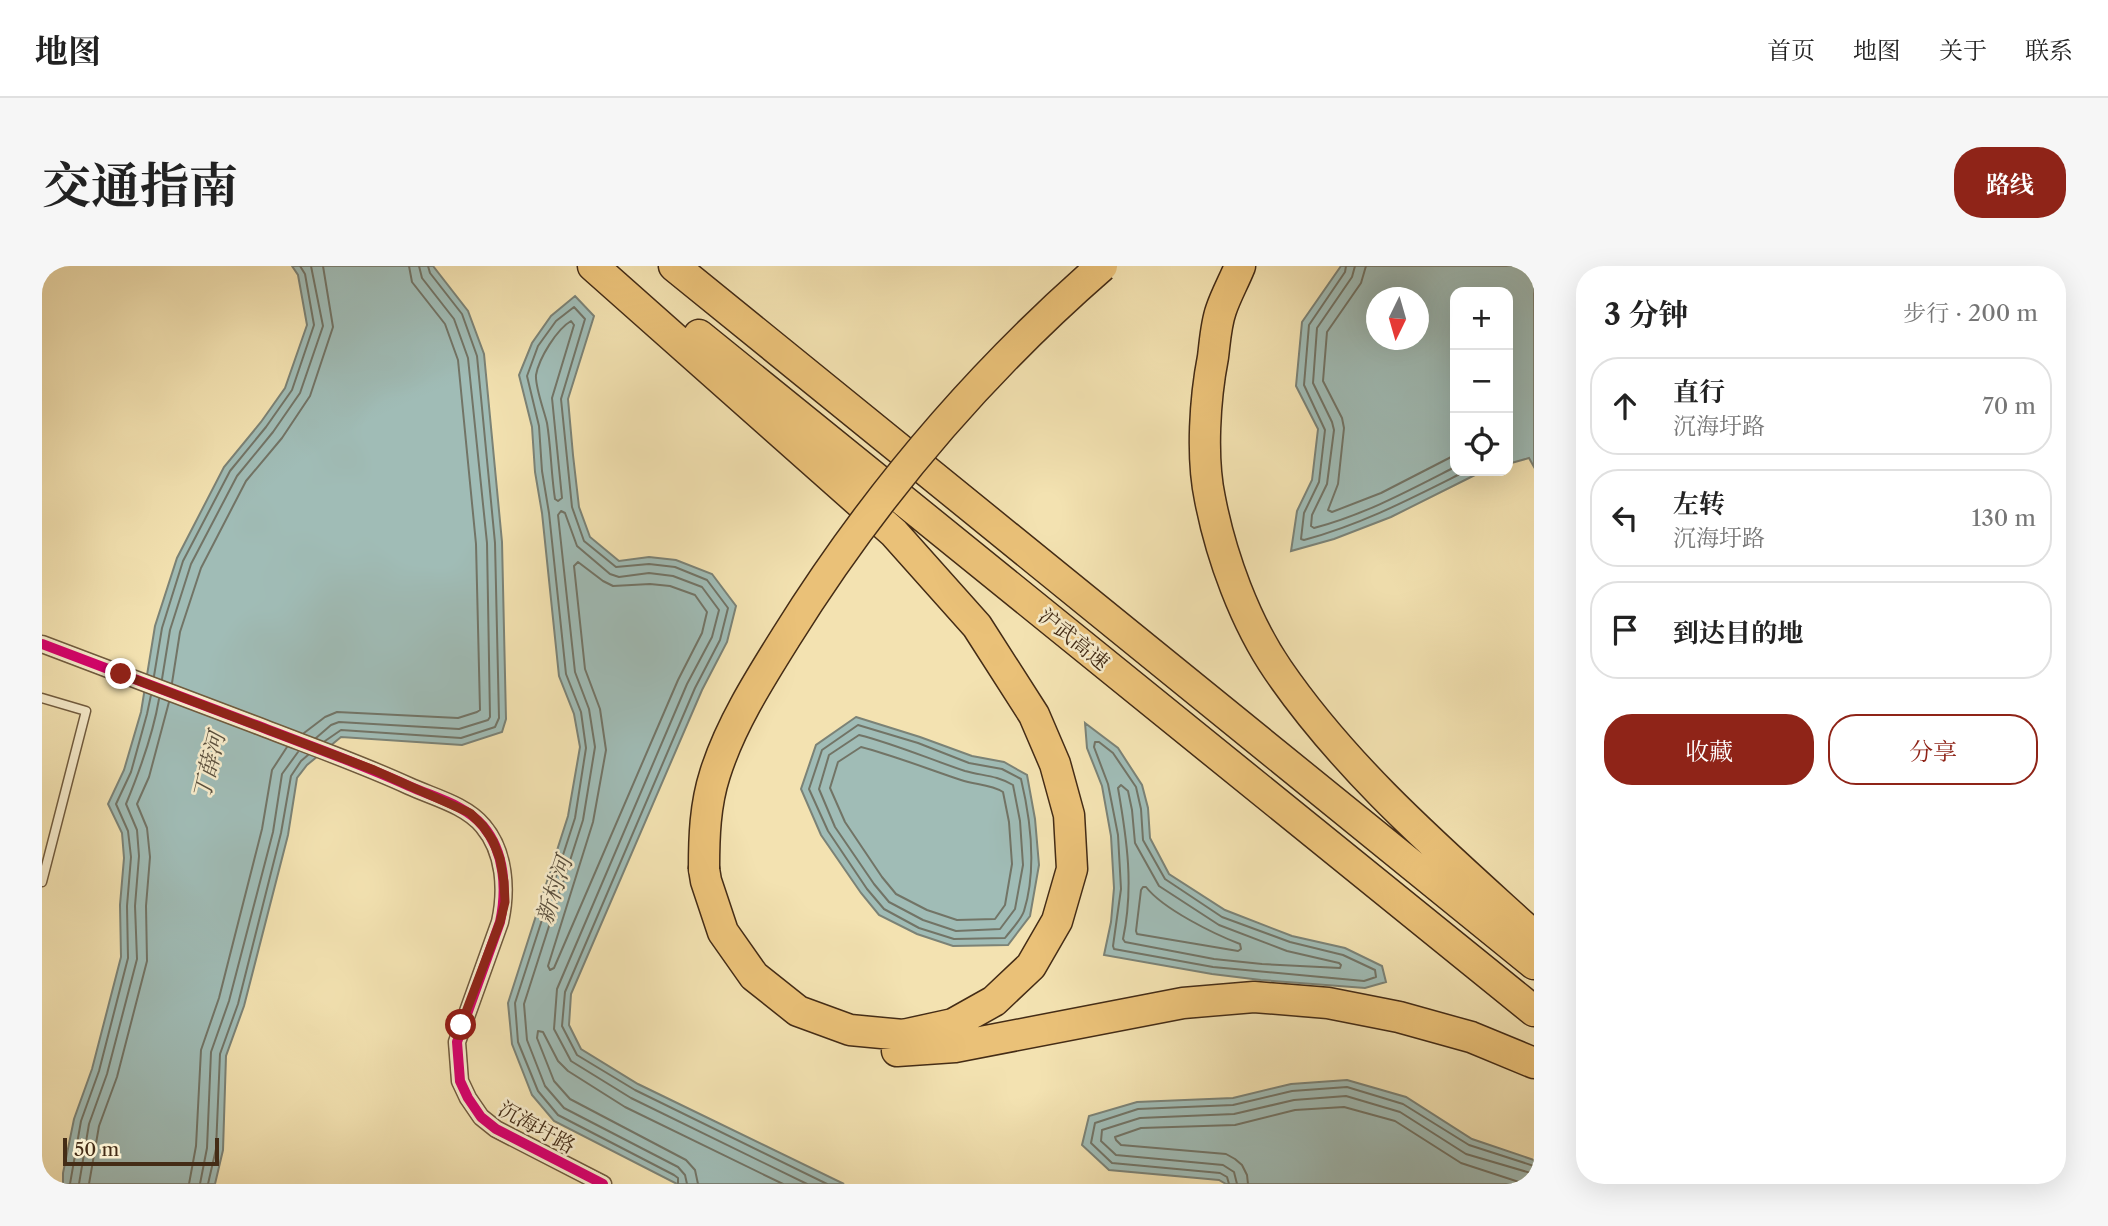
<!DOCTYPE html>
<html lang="zh">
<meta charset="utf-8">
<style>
:root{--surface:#fff;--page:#f6f6f6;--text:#222;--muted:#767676;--line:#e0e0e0;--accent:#8f2418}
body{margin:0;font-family:"Libre Caslon Text","Noto Serif SC",serif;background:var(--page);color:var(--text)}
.controls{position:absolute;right:21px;top:21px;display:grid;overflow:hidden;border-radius:14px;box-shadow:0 7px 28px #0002}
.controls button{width:63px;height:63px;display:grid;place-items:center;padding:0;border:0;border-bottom:2px solid var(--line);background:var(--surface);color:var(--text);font:35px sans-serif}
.compass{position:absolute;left:1324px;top:21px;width:63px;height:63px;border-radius:50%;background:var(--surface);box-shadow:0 7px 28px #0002;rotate:185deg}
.scale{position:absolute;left:21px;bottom:18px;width:156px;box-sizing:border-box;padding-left:7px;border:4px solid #442c16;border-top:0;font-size:19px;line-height:24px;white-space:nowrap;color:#442c16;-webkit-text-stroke:5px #f7eccc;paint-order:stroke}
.stop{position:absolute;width:21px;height:21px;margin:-16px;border:5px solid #8f2418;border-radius:50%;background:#fff}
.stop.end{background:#8f2418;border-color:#fff;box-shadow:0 2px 7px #0008}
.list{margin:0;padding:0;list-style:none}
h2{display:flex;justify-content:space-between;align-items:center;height:91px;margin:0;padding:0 28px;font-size:30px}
h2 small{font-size:23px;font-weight:400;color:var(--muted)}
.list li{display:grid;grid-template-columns:46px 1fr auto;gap:21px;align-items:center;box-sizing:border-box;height:98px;margin:0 14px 14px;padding:0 14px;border:2px solid var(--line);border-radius:28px}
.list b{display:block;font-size:26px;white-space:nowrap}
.list p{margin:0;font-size:23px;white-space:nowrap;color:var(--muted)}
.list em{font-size:23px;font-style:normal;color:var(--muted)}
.actions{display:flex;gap:14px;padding:21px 28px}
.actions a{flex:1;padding:16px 0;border:2px solid var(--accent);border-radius:28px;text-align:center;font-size:24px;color:var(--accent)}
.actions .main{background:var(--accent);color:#fff}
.icon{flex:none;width:38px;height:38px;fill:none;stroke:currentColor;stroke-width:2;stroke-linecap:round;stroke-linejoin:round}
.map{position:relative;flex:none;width:1492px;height:918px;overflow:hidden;border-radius:28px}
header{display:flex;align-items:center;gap:42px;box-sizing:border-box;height:98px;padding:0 35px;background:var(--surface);border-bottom:2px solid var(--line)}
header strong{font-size:33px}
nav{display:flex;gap:38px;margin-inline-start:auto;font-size:24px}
.intro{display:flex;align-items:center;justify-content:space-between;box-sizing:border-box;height:168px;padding:0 42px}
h1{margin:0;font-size:49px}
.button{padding:18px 32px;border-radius:28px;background:var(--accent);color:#fff;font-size:24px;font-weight:700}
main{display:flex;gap:42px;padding:0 42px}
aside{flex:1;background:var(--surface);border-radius:28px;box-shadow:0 7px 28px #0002}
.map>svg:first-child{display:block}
</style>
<header>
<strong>地图</strong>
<nav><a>首页</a><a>地图</a><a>关于</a><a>联系</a></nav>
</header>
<div class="intro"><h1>交通指南</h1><a class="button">路线</a></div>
<main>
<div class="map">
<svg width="1492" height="918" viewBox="0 0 1492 918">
<rect width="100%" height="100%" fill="#f3e2b1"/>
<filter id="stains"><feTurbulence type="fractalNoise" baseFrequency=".00286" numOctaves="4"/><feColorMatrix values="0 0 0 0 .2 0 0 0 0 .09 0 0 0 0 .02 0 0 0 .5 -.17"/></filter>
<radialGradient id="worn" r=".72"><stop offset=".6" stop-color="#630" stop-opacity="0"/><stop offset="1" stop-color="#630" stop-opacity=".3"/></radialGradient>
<!-- water -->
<path fill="#a0bcb6" stroke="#7b8276" stroke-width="2" fill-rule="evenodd" d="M250 0H391L426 45 442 88 460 276 464 453 460 466 420 479 299 471 265 499 255 512 246 569 202 740 184 790 181 884 173 918H21V907L32 853 50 803 79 691 78 639 82 592 80 567 66 538 82 504 99 446 113 360 135 292 182 201 219 156 243 122 265 59 256 9Z
M1299 0H1492V201L1487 192 1466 198V26H1413V205H1441L1349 251 1292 273 1249 285 1255 245 1270 214 1276 163 1254 120 1260 56ZM1335 32H1377V74H1335Z
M533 30 552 50 526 133 531 189 537 241 548 271 577 295 607 291 634 294 670 308 694 340 685 376 660 424 529 728 527 759 539 783 596 818 802 918H635L512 855 490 829 470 778 466 737 526 550 538 481 532 448 517 410 500 247 493 206 490 161 477 109 490 77 509 50Z
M814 451 878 471 930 490 962 496 985 509 993 553 997 599 988 650 966 679 911 680 875 668 837 649 819 627 779 569 759 523 774 479Z
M1043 457 1076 482 1100 519 1106 542 1108 572 1127 608 1183 644 1250 670 1303 682 1340 700 1344 716 1323 722 1219 714 1170 708 1062 689 1069 656 1072 622 1069 570 1060 520 1045 482Z
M1305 814 1364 831 1430 873 1492 894V918H1184L1177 914 1067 904 1040 879 1047 850 1095 836 1191 832 1249 818Z"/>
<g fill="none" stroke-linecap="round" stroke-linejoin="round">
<!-- shore -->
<path stroke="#727466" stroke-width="2" d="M1304 0 1303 6 1267 59 1262 119 1283 164 1277 216 1262 247 1259 273 1262 274C1321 258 1370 232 1424 205
M1313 0 1310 11 1275 62 1271 117 1290 156 1292 164 1285 218 1270 249 1269 260 1272 262C1322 249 1368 224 1413 201
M1324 0 1319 17 1285 66 1281 115 1300 152 1302 162 1296 218 1286 244 1290 246 1339 227 1413 189
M529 55 532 59 510 132 520 232 516 235 513 233C509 207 509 181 505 157 502 144 493 121 494 109 497 92 515 63 529 55Z
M536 296 561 315 571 320 608 318 628 320 653 329 665 346 660 367 636 414 512 702 508 704 506 700 551 556 564 484 558 443 543 403 532 300Z
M112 410 120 362 141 295 188 205 224 161 250 124 272 59 263 8 258 0
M120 413 128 364 149 298 195 210 231 166 258 127 281 60 269 0
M130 417 138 366 159 302 204 215 240 172 268 130 291 61 281 0
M816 459 876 477 927 497 960 503 979 513C989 555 995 603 982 645 979 654 969 664 963 672L912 673 877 662 842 643 825 623 786 565 767 523 780 484Z
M262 467 283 451 295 446 416 452 435 446 438 444 434 278 416 94 403 58 370 16 367 0
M817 469C853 478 887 493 923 505 941 510 954 509 971 519L978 555 981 599 973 643 958 663 914 665 881 654 847 636 832 618 793 561 777 523 787 489Z
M274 472 289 459 297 456 417 463 446 454 448 451 445 277 426 92 412 53 380 12 377 0
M283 475 299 464 419 472 453 461 457 452 453 277 435 90 420 48 388 7 386 0
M1053 476H1057L1071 487 1094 521 1099 543 1101 574 1123 613 1180 651 1248 676 1301 689 1333 704 1334 711 1322 715 1171 701 1072 683 1071 680 1079 623 1076 569 1066 518 1052 481Z
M819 481C853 490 886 503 919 514 933 519 948 518 961 526L967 556 970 598 963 639 953 653 915 654 885 644 854 628 840 611 803 556 788 522 796 496Z
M1079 519 1086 525 1090 544 1093 577 1117 620 1177 659 1245 685 1297 697 1299 699 1298 702 1220 698 1172 693 1083 676 1081 673C1092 621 1085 574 1076 522Z
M1101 621H1104C1121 643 1172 668 1198 678L1199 683 1196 685 1095 668 1094 665 1099 624Z
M28 918 39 855 57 805 86 692 85 640 89 591 86 565 74 538 89 506 105 448 109 429
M37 918 47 858 65 808 95 693 93 640 97 590 95 564 84 538C98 504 111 469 117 433
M47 918 57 860 75 811 105 695 104 640 108 591 105 562 95 538 107 511 127 436
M147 918 154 880 159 784 177 732 220 563 230 504 245 481
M158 918 165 882 169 786 187 735 231 566 240 508 256 486
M166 918 174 883 178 788 196 738 239 567 249 510 259 495 266 489
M636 918V912L632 909 516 849 496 825 476 776 473 737 533 552 544 482 539 446 524 408 507 247 500 205 497 160 485 110 496 80 514 55 532 41 543 53 519 133 530 241 542 275 574 301 607 298 633 301 665 314 686 342 678 374 653 422 523 726 520 760 535 789 593 824 785 918
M645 918 643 909 636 901 522 842 503 820 485 774 482 738 541 554 553 481 547 443 533 406 516 249 519 245 523 247 535 280 568 308 577 311 607 307 631 310 660 321 677 344 670 371 645 418 515 723 512 763 529 795 589 832 765 918
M656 918 653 904 644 894 528 833 512 815 495 772 496 765 501 766 516 795 526 805 583 841 741 918
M1187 918 1185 911 1178 907 1070 897 1049 877 1053 857 1096 843 1191 839 1250 825 1305 821 1361 838 1427 879 1492 900
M1195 918 1192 906 1181 899 1074 889 1059 875 1060 864 1098 852 1192 848 1252 834 1304 830 1358 846 1424 888 1492 908
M1206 918 1205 909 1200 899 1193 893 1184 888 1079 879 1074 874 1073 871 1099 862 1193 859 1253 844 1302 841 1353 855 1419 897 1483 918"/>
<!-- lane casing -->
<g stroke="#705a3d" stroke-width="11">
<path id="lane" d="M0 432 44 445 0 616"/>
</g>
<!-- street casing -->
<g stroke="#705a3d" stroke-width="19">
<path id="street" d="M0 378C71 405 143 432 214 459 265 479 317 497 367 520 391 531 424 539 441 560 463 586 465 624 458 656L415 776 418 815 426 832 439 851 454 863 561 918"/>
</g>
<!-- highway casing -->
<g stroke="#442c16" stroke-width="33">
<path id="highway" d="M551 0 852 267 935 360 992 449 1013 498 1027 549 1030 603 1015 655 989 700 952 735 911 758 861 769 808 764 756 745 712 710 681 666 664 615 662 603
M632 0 1492 698
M1198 0C1192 15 1184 29 1179 44 1174 58 1173 75 1171 91 1163 132 1159 191 1168 233 1179 290 1203 356 1236 404 1306 506 1401 587 1492 670
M657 69 1492 745
M855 785 913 781 1141 737 1212 731 1286 737 1357 751 1429 771 1492 797"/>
</g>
<!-- lane -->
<use href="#lane" stroke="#f7eccc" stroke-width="8"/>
<!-- street -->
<use href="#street" stroke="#f7eccc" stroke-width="16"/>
<!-- highway -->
<use href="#highway" stroke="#eac178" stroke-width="30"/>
<!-- highway-bridge casing -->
<g stroke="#442c16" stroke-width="33" stroke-linecap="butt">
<path id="highway-bridge" d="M662 603C662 571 663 539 673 508 688 460 717 414 744 371 830 233 937 107 1060 0"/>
</g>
<!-- highway-bridge -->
<use href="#highway-bridge" stroke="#eac178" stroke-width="30"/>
<!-- cycleway casing -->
<g stroke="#f7eccc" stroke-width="15">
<path id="cycleway" d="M0 378C71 405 143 432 214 459 265 479 317 497 367 520 391 531 424 539 441 560 463 586 465 624 458 656L415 776 418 815 426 832 439 851 454 863 561 918"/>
</g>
<!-- cycleway -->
<use href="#cycleway" stroke="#d6006c" stroke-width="10"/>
</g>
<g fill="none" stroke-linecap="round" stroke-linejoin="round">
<!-- route -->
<path stroke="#8f2418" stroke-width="9" d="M79 408 332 504 428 547 441 560 451 575 458 593 462 616 463 636 458 656 419 759"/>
</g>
<g text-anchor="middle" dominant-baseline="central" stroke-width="5" stroke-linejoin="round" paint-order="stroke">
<!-- street labels -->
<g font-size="21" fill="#442c16" stroke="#f7eccc">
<text transform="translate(1032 373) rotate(39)">沪武高速</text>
<text transform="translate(495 861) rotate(29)">沉海圩路</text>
</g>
<!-- water labels -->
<g font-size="23" font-style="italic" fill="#5b503e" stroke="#f7eccc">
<text transform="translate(167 500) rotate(-76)">丁薛河</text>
<text transform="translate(512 624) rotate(-72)">新村河</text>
</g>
</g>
<rect width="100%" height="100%" filter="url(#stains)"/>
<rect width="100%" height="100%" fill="url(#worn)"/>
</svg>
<div class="controls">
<button>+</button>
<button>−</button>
<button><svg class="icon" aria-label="locate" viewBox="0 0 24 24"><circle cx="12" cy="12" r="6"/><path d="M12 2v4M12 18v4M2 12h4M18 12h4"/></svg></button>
</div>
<svg class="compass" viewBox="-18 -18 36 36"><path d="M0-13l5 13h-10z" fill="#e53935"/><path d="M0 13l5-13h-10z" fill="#767676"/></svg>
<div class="scale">50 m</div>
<div class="stop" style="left:419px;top:759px"></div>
<div class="stop end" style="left:79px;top:408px"></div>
</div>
<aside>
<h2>3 分钟<small>步行 · 200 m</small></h2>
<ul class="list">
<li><svg class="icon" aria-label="ahead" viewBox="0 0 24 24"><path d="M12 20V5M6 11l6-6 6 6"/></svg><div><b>直行</b><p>沉海圩路</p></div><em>70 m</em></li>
<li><svg class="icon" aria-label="left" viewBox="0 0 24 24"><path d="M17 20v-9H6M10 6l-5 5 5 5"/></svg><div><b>左转</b><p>沉海圩路</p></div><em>130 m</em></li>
<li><svg class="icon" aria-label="arrive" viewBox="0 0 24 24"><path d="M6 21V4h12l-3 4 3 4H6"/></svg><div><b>到达目的地</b></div></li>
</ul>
<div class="actions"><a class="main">收藏</a><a>分享</a></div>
</aside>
</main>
